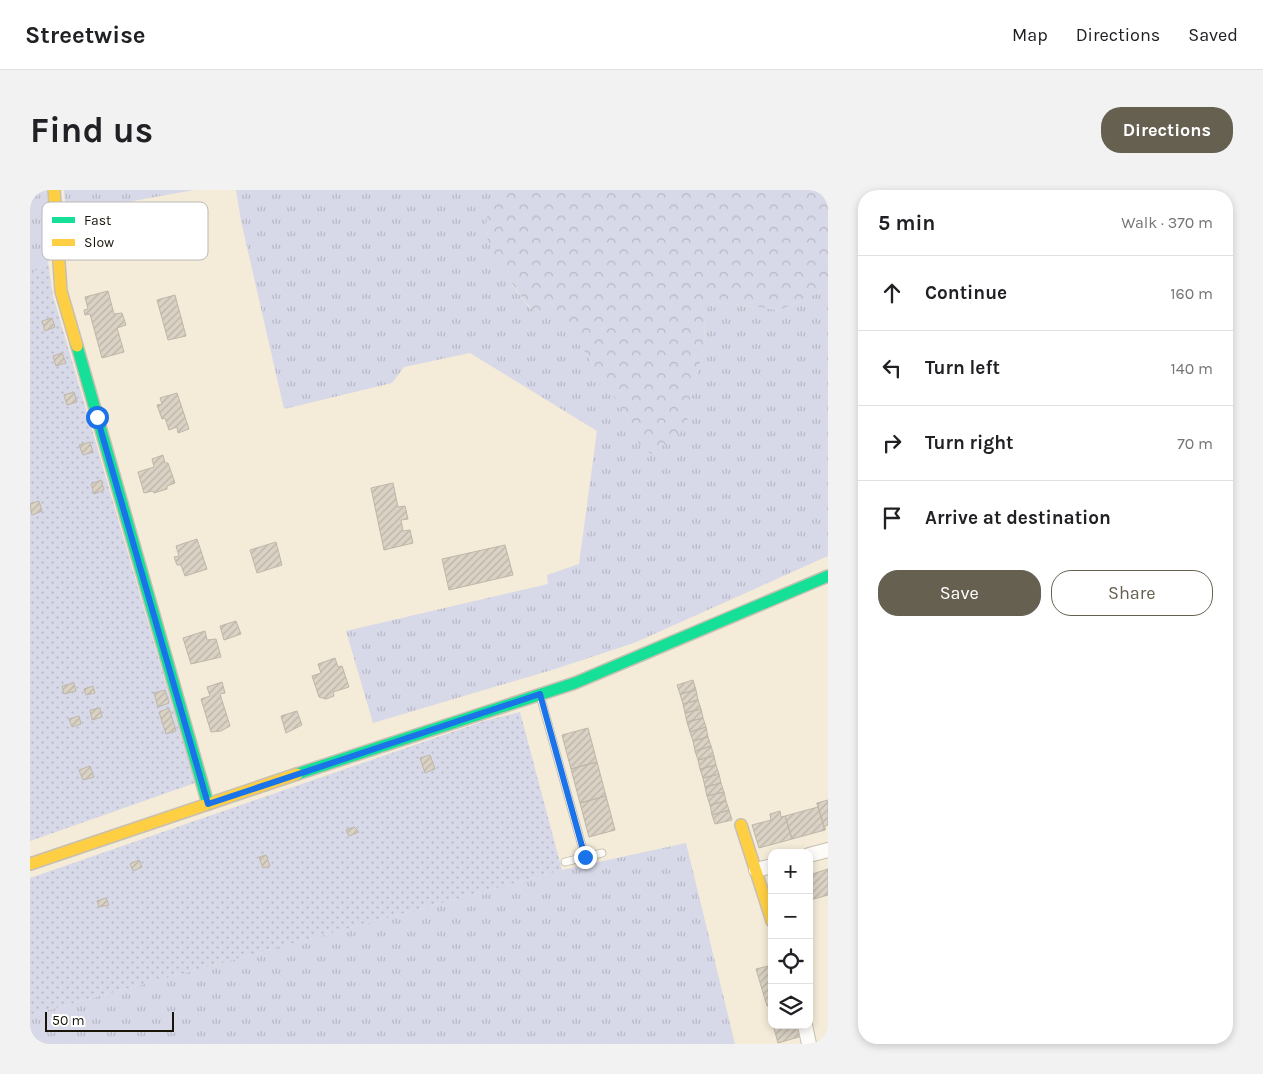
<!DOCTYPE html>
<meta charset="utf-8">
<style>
:root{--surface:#fff;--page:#f2f2f2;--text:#202124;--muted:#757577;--line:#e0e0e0;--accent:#666051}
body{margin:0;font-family:Karla,sans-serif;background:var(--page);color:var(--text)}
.controls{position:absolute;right:15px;bottom:15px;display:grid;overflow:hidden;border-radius:10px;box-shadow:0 2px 8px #0003}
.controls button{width:45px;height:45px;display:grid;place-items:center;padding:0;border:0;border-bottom:1px solid var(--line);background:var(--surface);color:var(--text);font:25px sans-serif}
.scale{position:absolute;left:15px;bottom:12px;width:129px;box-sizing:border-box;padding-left:5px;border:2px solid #1a1509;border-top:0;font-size:14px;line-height:18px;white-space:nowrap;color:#1a1509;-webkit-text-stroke:4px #fff;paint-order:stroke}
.stop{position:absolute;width:15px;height:15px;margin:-11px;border:4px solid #1a73e8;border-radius:50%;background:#fff}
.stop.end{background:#1a73e8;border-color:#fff;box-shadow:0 1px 5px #0008}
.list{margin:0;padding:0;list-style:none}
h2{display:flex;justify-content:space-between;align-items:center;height:65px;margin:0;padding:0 20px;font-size:21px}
h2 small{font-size:16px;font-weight:400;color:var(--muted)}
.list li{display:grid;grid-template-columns:32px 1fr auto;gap:15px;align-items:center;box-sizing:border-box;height:75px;padding:0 20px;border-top:1px solid var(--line)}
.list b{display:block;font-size:19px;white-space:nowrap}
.list em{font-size:16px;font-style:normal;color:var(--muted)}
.actions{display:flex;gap:10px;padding:15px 20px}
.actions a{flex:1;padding:11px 0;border:1px solid var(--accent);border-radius:20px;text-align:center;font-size:18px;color:var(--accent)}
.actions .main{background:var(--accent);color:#fff}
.icon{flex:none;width:28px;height:28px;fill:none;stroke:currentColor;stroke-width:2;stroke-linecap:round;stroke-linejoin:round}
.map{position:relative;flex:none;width:798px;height:854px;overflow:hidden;border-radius:20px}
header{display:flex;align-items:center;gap:30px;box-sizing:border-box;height:70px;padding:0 25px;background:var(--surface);border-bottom:1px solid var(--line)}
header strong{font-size:24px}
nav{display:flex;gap:28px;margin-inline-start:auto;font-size:18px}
.intro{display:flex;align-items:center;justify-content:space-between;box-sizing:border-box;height:120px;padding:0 30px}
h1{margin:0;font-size:35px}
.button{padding:12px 22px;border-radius:20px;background:var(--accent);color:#fff;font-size:18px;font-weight:700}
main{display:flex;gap:30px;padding:0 30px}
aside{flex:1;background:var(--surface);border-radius:20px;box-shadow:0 2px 8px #0003}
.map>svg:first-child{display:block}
</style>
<header>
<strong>Streetwise</strong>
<nav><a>Map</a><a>Directions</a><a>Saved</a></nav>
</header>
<div class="intro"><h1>Find us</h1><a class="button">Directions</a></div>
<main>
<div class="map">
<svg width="798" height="854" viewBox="0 0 798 854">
<defs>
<pattern id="grass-tufts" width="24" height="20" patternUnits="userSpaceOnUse" patternTransform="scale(1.25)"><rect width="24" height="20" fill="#d7d8e8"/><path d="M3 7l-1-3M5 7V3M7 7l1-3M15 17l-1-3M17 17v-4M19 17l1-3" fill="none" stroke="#b8b8c6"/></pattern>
<pattern id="forest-crowns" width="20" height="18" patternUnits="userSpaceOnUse" patternTransform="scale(1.25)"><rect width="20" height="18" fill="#d7d8e8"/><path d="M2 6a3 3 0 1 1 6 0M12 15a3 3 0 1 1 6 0" fill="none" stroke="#b8b8c6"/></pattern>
<pattern id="garden-dots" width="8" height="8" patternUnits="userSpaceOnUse" patternTransform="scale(1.25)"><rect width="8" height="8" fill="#d7d8e8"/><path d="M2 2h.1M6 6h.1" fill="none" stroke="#b8b8c6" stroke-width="1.8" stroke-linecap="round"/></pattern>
<pattern id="building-hatch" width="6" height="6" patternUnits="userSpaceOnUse" patternTransform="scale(1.25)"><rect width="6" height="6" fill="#dad2c4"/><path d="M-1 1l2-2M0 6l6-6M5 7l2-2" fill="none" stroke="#bab3a7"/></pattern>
</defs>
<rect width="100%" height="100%" fill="#f4ebd8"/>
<!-- grass -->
<path fill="url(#grass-tufts)" d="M0 0H17L22 61 18 72 0 85Z
M34 0H164L36 23Z
M206 0H463L456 44 483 96 498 116 507 123 518 120 536 133 596 226 609 254 621 264 660 221V208L674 159 675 124 679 116 686 112 750 120 798 98V366L604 453 525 479 343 533 316 441 518 394 517 385 549 374 567 241 440 163 374 177 362 193 254 219 211 31Z
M656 653 705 854H0V825L532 680Z"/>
<!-- forest -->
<path fill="url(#forest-crowns)" d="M463 0H798V98L750 120 686 112 679 116 675 124 674 159 660 208V221L656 234 650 243 621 264 609 254 596 226 536 133 518 120 507 123C493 115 457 57 456 42 455 27 461 14 463 0Z"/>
<!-- garden -->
<path fill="url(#garden-dots)" d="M18 72 23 106 165 593 0 651V85Z
M490 522 532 680 0 825V688L454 531Z"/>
<!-- building -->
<path fill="url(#building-hatch)" stroke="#beb7a9" d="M78 101 84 124 92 123 96 135 87 138 94 162 72 168 60 124 55 125 54 120 58 119 55 107Z
M145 105 156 146 138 150 127 110Z
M22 128 25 137 15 141 12 131Z
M32 163 36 173 26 176 23 166Z
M44 202 47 212 37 215 34 205Z
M147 203 159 239 148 243 147 237 139 240 135 228 132 229 127 215 132 214 130 208Z
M60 252 63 262 53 265 49 255Z
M133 265 135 273H138L145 293 137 296V299L124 303 123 301 114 303 108 282 124 277 122 269Z
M71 290 74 300 64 304 61 294Z
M363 293 368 317 375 316 378 329 371 330 373 341 380 340 383 353 354 360 341 298Z
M9 311 12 321 2 325 0 314Z
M167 349 177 379 155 386 151 375H147L144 367 149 366 146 356Z
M246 352 252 375 227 383 220 360Z
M475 355 483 385 419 400 412 369Z
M206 431 211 444 194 450 190 436Z
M175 441 177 450 186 449 191 467 161 474 153 448Z
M305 468 308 477 312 476 319 497 303 502 304 506 296 509 289 507 282 486 291 483 288 474Z
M663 490 666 500 650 504 647 495Z
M192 492 195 503 190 504 200 536 191 541 181 542 171 509 180 506 177 497Z
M44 493 46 501 34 504 32 496Z
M63 496 65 503 56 505 54 499Z
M135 500 139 513 128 517 124 503Z
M666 500 668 510 653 514 650 504Z
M668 510 671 519 655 523 653 514Z
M70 518 72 527 62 530 60 520Z
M139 518 146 541 136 544 129 522Z
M671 519 673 528 657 532 655 523Z
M267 521 272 535 256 543 251 526Z
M49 526 51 534 42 537 39 529Z
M673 528 676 537 660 542 657 532Z
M676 537 678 547 663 551 660 542Z
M558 538 567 572 541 579 532 545Z
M678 547 681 556 665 561 663 551Z
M681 556 684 566 668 570 665 561Z
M400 565 405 579 395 583 390 568Z
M684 566 686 575 670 579 668 570Z
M567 572 576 606 550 613 541 579Z
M686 575 689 584 673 588 670 579Z
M60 576 64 587 53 590 49 580Z
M689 584 691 593 675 597 673 588Z
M691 593 694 602 677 606 675 597Z
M694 602 696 611 680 615 677 606Z
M576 606 585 640 559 647 550 613Z
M798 610V635L795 636V640L787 613Z
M696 611 699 620 682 625 680 615Z
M787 613 795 640 762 649 755 626 788 617Z
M699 620 702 630 685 634 682 625Z
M750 621 751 627 755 626 762 649 729 658 722 635 741 630 740 624Z
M324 637 329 642 319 646 316 640Z
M236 665 240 676 233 678 229 667Z
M109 670 112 677 103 681 100 674Z
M798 679V705L780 710 779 685Z
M76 708 79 715 69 717 67 711Z
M742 775V815L737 816 726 779Z
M743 835H768L772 846 748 853Z"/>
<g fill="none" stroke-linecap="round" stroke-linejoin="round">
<!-- lane casing -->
<g stroke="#c7c0b1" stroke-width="9">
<path id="lane" d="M510 505 555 667
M535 672 572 663"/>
</g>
<!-- street casing -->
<g stroke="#c7c0b1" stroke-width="16">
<path id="street" d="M779 665 798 660
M726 680 742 676
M775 835 779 854"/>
</g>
<!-- fast casing -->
<g stroke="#c7c0b1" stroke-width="14">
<path id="fast" d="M47 156 178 614
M267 584 545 493 798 386"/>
</g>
<!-- slow casing -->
<g stroke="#c7c0b1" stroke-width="14">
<path id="slow" d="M24 0 31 101 47 156
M711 635 742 731
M0 674 267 584"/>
</g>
<!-- lane -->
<use href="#lane" stroke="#fdfcf9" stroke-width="7"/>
<!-- street -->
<use href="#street" stroke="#fdfcf9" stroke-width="14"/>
<!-- fast -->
<use href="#fast" stroke="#16e098" stroke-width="11"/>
<!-- slow -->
<use href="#slow" stroke="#ffcf43" stroke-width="11"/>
</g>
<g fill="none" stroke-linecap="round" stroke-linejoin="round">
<!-- route -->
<path stroke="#1a73e8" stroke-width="6" d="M67 227 178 614 510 504 555 667"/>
</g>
<!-- legend -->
<rect x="12" y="12" width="166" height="58" rx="8" fill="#fff" stroke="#bab9b5" stroke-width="1"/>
<rect x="22" y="27" width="23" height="6" fill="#16e098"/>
<rect x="22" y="49" width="23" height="7" fill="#ffcf43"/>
<g font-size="14" fill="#1a1509">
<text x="54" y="35">Fast</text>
<text x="54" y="57">Slow</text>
</g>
</svg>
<div class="controls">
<button>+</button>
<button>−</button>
<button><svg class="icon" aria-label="locate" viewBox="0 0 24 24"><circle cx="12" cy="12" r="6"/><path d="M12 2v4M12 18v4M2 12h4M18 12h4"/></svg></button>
<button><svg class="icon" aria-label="layers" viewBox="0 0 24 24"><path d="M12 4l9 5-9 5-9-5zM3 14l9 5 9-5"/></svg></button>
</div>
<div class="scale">50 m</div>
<div class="stop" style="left:67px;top:227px"></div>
<div class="stop end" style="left:555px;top:667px"></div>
</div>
<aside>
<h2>5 min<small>Walk · 370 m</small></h2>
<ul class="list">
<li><svg class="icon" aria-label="ahead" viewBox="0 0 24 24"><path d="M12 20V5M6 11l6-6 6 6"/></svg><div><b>Continue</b></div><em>160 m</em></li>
<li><svg class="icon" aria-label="left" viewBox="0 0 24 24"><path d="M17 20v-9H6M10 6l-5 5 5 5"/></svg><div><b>Turn left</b></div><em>140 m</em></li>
<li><svg class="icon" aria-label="right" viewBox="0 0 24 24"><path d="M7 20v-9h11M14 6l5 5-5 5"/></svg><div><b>Turn right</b></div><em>70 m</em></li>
<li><svg class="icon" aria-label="arrive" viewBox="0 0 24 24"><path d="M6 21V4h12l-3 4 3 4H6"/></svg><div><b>Arrive at destination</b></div></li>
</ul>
<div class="actions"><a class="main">Save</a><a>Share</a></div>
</aside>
</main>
